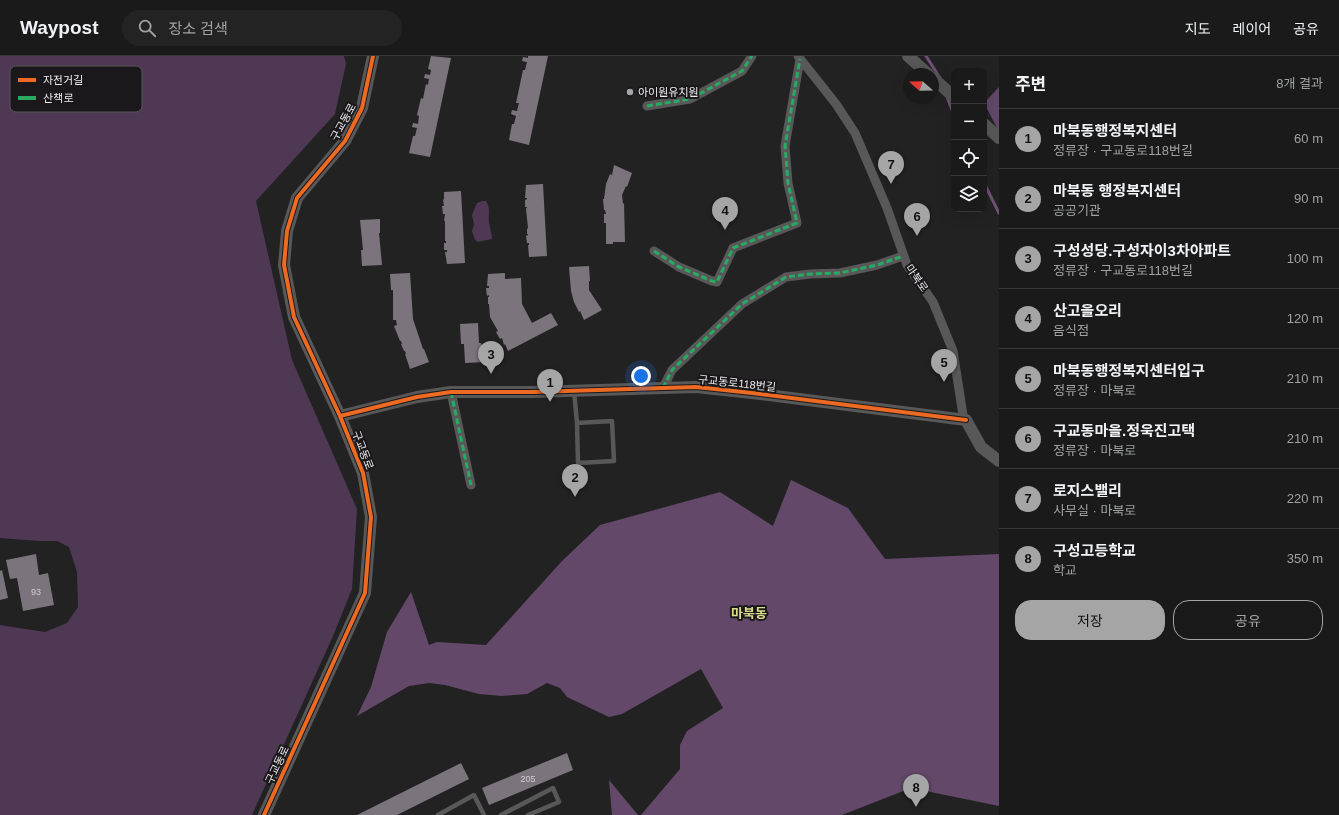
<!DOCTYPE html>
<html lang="ko">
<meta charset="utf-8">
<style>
:root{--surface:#1a1a1a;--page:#232323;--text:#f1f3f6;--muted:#9fa1a2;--line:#383839;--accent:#a6a5a6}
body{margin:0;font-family:Arial,"Noto Sans KR",sans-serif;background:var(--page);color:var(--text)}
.controls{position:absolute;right:12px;top:12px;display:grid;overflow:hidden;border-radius:8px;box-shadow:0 4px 16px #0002}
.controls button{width:36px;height:36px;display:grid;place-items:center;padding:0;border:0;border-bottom:1px solid var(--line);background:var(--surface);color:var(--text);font:20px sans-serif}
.compass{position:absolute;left:903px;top:12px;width:36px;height:36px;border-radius:50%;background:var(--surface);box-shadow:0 4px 16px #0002;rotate:290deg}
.you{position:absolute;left:641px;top:320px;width:14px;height:14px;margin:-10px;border:3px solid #fff;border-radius:50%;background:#1a73e8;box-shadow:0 0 0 6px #1a73e833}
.badge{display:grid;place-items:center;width:26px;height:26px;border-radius:50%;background:var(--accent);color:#111;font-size:13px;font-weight:700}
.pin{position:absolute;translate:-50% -33px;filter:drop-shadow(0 1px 2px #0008)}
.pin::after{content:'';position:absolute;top:21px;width:14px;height:12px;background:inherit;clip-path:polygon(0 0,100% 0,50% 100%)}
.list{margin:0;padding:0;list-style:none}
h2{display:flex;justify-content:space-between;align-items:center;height:52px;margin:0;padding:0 16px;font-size:17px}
h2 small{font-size:13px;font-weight:400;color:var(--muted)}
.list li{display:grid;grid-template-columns:26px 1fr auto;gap:12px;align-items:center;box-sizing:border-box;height:60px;padding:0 16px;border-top:1px solid var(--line)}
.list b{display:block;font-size:15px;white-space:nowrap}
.list p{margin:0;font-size:13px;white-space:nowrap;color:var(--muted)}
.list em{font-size:13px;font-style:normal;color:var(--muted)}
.actions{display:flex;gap:8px;padding:12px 16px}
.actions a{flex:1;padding:9px 0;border:1px solid var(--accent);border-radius:16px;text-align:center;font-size:14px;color:var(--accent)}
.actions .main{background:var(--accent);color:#111}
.icon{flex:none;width:22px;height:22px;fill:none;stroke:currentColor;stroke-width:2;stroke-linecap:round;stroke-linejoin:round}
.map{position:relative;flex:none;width:999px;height:759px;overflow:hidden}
header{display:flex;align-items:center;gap:24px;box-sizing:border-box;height:56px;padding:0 20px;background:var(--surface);border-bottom:1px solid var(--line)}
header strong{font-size:19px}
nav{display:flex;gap:22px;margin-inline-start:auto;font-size:14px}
.search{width:280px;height:36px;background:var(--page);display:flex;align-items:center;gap:10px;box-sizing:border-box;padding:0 14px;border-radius:22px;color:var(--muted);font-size:15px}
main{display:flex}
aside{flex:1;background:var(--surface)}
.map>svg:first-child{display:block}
</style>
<header>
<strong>Waypost</strong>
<div class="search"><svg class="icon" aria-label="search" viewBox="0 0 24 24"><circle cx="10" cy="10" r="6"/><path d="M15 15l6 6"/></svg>장소 검색</div>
<nav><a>지도</a><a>레이어</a><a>공유</a></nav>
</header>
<main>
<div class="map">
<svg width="999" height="759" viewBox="0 0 999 759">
<rect width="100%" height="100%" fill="#232223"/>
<!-- green -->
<path fill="#4e3853" d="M0 0H344L346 8 335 58 256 145 292 304 357 453 352 533 333 580 252 759H0V569L45 576 67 567 78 551 77 516 69 491 57 485H40L0 482Z
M482 145H486C491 153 488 159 489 167 490 172 492 178 492 183L478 186 475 184 472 175 474 168 472 159 477 147Z"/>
<!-- forest -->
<path fill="#634869" d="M999 31V76L984 47Z
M791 424 848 452 885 503 999 498V750L911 732 842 759H641L680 713V689L687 675 723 652 701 613 622 658 609 661 567 641 560 632 547 627 527 638 502 640 479 638 445 629 429 627 409 630 357 660 371 631 387 576 411 536 429 589 437 586 486 589 562 505 600 469 720 436 773 470Z
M609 724 638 759H612Z"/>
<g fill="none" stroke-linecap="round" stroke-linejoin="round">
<!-- stream -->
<path stroke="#6f5175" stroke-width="3" d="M926 0 940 22
M947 41 954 59
M984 127 999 157"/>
</g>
<!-- building -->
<path fill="#7c747d" d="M431 0 451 2 430 101 409 97 413 80H415L417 72 412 71 413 67 418 68 419 60 417 59 421 42 423 43 426 28 428 29 429 23 424 22 425 18 430 19 431 14 428 13Z
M528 0H548L529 89 509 84 512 68H514L516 60 511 58 512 54 517 55 519 47H516L523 14H525L527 6 522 5 523 1 528 2Z
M614 109 632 117 627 131 626 130 622 139 623 148 624 147 625 186H613V188H606V167H604V158H606L605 154H604L603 143H604L606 128 610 118 612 119Z
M543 128 547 200 529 201 528 189H529V187H527L526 180 528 179V178H527V173L528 172 526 153 527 151H525V144L527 143V142H525L526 129Z
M461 135 465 207 447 208 445 196H447V194H444V187H446V185H445V165H444L445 158H443L442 150H444L443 144 444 143V136Z
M380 163V177H379L382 209 362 210 361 194H363L360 164Z
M589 210 590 225H589V234L602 254 584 264 580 255 579 256 574 246 571 235 569 211Z
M410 217 413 263 423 293H424L429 306 410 313 405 298H406L405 295H404L401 288H402L401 285H400L394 270 397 269 396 264H393V234H391L390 218Z
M505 217V223L521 222 522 248 532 267 551 257 558 269 508 295 505 288 504 289 502 282 500 283 496 276 498 275 490 261 489 248H488V241H489V239L487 240 486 232H489V230H487L488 218Z
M478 267 479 287H481L482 290H485L486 306 465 307 464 288H461L460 268Z
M36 498 39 519 48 517 54 549 23 555 17 522 10 523 6 504Z
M2 514 8 542 0 544V515Z
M567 697 573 714 489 749 482 732Z
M461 707 469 723 397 759H357Z"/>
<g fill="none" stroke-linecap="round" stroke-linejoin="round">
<!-- service -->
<path stroke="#595859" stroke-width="4.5" d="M574 335 577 367 578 407 614 405 612 365 577 367
M438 759 474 739 484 759
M501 759 553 732 559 746 528 759"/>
<!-- minor -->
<path stroke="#595859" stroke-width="9" d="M798 0 836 48 855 77 887 152 907 209 933 246 953 295 963 359 966 364
M647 50 690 43 742 15 752 0
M654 195 679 211 712 225 717 226 733 192 797 167 788 127 785 90 800 3
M663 332 672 314 742 248 786 221 810 218 840 217 877 209 903 200
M451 336 471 429"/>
<!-- tertiary -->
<path stroke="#595859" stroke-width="12" d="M908 0 928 18
M933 22 954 41
M984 68 999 82
M340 360 417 341 451 336H533L696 331 752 337 966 364 981 391 999 405
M264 759 365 537 371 461 363 417 340 360 294 261 284 209 287 175 297 142 345 85 362 52 373 0"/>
<!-- quiet -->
<path stroke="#26ab63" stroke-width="3" stroke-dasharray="6 3" stroke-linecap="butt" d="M647 50 690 43 742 15 752 0
M654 195 679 211 712 225 717 226 733 192 797 167 788 127 785 90 800 3
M663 332 672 314 742 248 786 221 810 218 840 217 877 209 903 200
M451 336 471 429"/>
<!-- cycleway casing -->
<g stroke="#1a181b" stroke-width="6">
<path id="cycleway" d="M340 360 417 341 451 336H533L696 331 752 337 966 364
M264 759 365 537 371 461 363 417 340 360 294 261 284 209 287 175 297 142 345 85 362 52 373 0"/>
</g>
<!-- cycleway -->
<use href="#cycleway" stroke="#ed6a23" stroke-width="4"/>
</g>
<!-- markers -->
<circle fill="#a6a5a6" stroke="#1a181b" stroke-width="1.5" cx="630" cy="36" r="4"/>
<g text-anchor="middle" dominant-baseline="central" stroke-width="4" stroke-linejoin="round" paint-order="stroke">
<!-- number labels -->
<g font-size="9" fill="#d1cdd1">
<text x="36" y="536">93</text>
<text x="528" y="723">205</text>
</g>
<!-- poi labels -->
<g font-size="11" fill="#edebed" stroke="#1a181b" text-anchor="start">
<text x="638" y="36">아이원유치원</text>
</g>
<!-- street labels -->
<g font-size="11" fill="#edebed" stroke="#1a181b">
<text transform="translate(343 66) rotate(-61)">구교동로</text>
<text transform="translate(917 222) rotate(55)">마북로</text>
<text transform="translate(737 327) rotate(6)">구교동로118번길</text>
<text transform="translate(363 394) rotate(69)">구교동로</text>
<text transform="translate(277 709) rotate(-65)">구교동로</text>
</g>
<!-- quarter labels -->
<g font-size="13" font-weight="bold" fill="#dadd8f" stroke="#1a181b">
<text x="749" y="557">마북동</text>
</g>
</g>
<!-- legend -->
<rect x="10" y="10" width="132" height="46" rx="6" fill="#1a181b" stroke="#59575a" stroke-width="1"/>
<rect x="18" y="22" width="18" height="4" fill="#ed6a23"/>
<rect x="18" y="40" width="18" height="4" fill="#26ab63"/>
<g font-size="11" fill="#edebed">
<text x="43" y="28">자전거길</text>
<text x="43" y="46">산책로</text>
</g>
</svg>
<div class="controls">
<button>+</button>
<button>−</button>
<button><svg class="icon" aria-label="locate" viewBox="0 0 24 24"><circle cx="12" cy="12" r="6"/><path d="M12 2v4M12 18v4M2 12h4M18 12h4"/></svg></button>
<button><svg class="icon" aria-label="layers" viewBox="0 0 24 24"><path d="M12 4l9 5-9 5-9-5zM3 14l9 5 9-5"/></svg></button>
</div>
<svg class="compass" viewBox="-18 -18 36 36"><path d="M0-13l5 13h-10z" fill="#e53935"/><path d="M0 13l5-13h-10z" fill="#9fa1a2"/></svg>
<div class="you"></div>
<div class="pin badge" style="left:550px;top:346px">1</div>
<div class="pin badge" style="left:575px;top:441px">2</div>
<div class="pin badge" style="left:491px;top:318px">3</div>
<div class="pin badge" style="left:725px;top:174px">4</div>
<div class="pin badge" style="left:944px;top:326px">5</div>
<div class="pin badge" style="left:917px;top:180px">6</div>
<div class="pin badge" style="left:891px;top:128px">7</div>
<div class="pin badge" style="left:916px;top:751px">8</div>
</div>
<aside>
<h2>주변<small>8개 결과</small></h2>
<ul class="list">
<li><span class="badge">1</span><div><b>마북동행정복지센터</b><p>정류장 · 구교동로118번길</p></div><em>60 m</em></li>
<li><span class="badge">2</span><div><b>마북동 행정복지센터</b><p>공공기관</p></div><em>90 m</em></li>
<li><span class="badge">3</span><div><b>구성성당.구성자이3차아파트</b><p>정류장 · 구교동로118번길</p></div><em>100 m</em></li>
<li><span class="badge">4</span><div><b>산고을오리</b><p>음식점</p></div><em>120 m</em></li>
<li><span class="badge">5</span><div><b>마북동행정복지센터입구</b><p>정류장 · 마북로</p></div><em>210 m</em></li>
<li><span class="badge">6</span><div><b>구교동마을.정욱진고택</b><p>정류장 · 마북로</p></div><em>210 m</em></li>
<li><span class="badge">7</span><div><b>로지스밸리</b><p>사무실 · 마북로</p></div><em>220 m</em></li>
<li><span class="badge">8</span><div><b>구성고등학교</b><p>학교</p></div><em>350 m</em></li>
</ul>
<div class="actions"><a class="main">저장</a><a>공유</a></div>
</aside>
</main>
